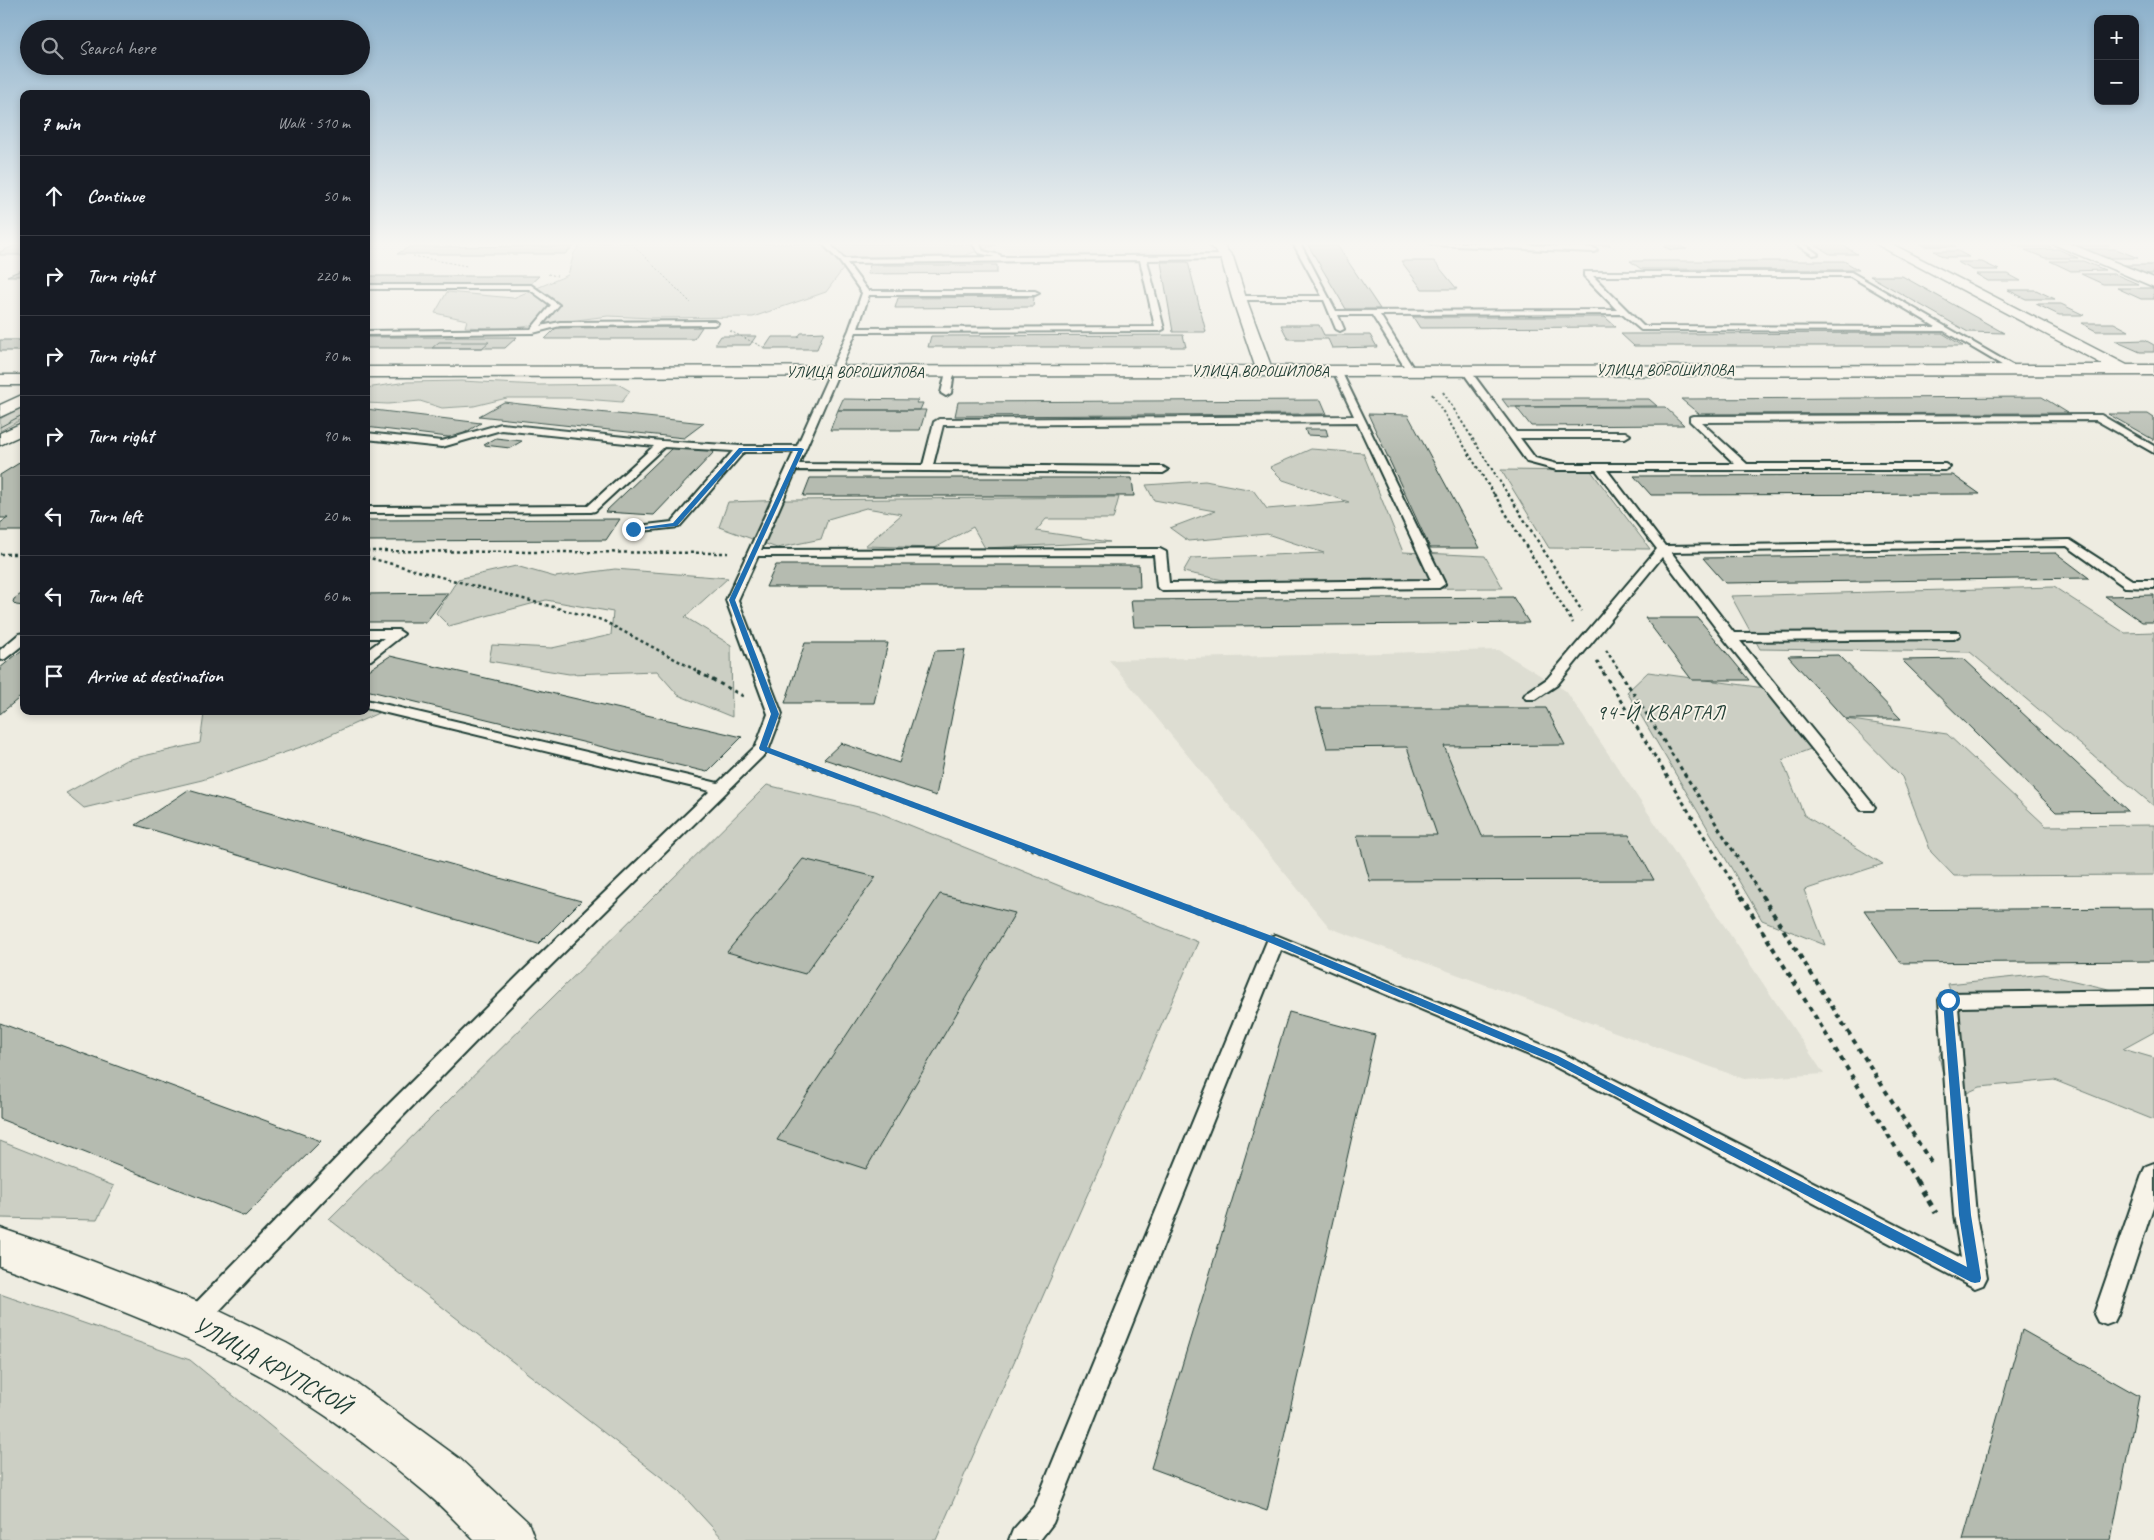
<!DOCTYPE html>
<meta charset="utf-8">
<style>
:root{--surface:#171b24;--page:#242831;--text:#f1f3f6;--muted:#9ea1a6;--line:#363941}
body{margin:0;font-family:Caveat,sans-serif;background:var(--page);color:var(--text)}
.controls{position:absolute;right:15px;top:15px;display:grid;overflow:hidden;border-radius:10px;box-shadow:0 2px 8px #0003}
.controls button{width:45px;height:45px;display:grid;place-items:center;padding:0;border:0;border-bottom:1px solid var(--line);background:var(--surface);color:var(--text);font:25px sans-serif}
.stop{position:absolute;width:15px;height:15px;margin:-11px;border:4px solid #1f6fb2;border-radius:50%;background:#fff}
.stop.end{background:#1f6fb2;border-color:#fff;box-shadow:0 1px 5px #0008}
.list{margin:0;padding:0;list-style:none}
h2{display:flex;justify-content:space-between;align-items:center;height:65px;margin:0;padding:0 20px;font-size:21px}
h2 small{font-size:16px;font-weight:400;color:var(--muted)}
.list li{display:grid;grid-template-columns:32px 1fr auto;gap:15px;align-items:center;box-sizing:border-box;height:80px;padding:0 20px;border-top:1px solid var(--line)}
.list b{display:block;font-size:19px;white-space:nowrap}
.list em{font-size:16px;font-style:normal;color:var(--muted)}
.icon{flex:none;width:28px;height:28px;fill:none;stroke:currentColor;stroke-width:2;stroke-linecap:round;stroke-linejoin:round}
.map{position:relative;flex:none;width:2154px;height:1540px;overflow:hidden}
.search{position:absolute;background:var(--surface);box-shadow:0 2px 8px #0003;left:20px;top:20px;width:350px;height:55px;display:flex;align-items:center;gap:12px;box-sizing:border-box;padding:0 18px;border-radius:28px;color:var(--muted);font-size:19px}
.panel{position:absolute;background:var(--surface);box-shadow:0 2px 8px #0003;left:20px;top:90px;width:350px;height:625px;border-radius:10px}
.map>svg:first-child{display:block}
</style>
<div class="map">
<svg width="2154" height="1540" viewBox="0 0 2154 1540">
<rect width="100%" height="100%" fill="#eeece1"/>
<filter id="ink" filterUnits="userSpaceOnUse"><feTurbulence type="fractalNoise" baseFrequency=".02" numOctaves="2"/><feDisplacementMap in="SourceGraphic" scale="10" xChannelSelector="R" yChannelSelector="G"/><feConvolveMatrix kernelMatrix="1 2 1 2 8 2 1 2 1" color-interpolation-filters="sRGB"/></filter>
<g filter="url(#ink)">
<!-- built -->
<path fill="#ddddd2" d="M993 243H1189L1198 254H1133L1084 259H1024Z
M1499 650 1566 691 1824 1074 1744 1079 1330 928 1109 660Z"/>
<!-- green -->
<path fill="#cccfc4" stroke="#76867c" d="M572 243 996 245 963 256 852 257 826 292 753 317 652 318 608 316 506 329 465 327 467 320 435 313 447 292 513 298 568 275 574 253 581 244Z
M461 381 539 385 618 384 630 391 622 402 572 398H507L474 406 442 408 420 401 388 404 366 403V388L407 382Z
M24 405V418L0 431V419Z
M1311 449 1363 453 1403 552 1485 556 1503 588 1269 589 1183 572 1191 558 1324 553 1267 534 1188 541 1170 528 1215 511 1154 500 1146 485 1205 481 1253 490 1267 509 1349 502 1283 480 1270 467Z
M1501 470 1591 471 1650 549 1549 548Z
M1119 497 1113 519H1046L1036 531 1110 542 985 548 973 527 935 548 865 546 902 514 866 508 828 519 821 539 777 548 719 527 728 502 789 500Z
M516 566 555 577 615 569 728 578 685 617 731 645 732 717 678 695 657 671 569 674 489 661 492 645 552 648 611 635 613 612 546 600 449 626 436 613 458 579Z
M2054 587 2125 633 2154 632V806L1970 652 1760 649 1731 596Z
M1648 672 1772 689 1818 746 1782 760 1804 815 1883 864 1804 890 1825 945 1762 920 1627 692Z
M366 709H387L310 744 202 780 84 808 66 793 126 760 200 743 204 714 206 711H366Z
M1845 719 1947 734 2046 826 2154 825V875L1954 876 1931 852 1902 777Z
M767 785 875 811 1198 942 936 1540H724L679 1491 329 1219Z
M2044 974 2126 993H2154V1032L2123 1049 2154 1058V1120L2054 1080 1980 1087 1949 1101 1939 1056 1960 1025 1948 984Z
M0 1141 114 1186 97 1220 0 1218Z
M0 1294 190 1360 409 1540H0Z"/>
<!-- building -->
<path fill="#b5bbb0" stroke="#1f3d34" d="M20 243H24V255H0V252Z
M1515 243H1609L1610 245H1517Z
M1812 243H1839L1857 254H1830Z
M1919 243H1950L1956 246H1925Z
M2011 243H2043L2051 247H2019Z
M2071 243H2103L2109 246H2077Z
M1308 245H1337L1380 309H1346Z
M1668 245 1679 246 1687 249 1672 250 1664 247Z
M574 246 565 254H397L409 247Z
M2058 249 2078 258H2045L2025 250Z
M2083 249H2116L2138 258H2105Z
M1934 251H1958L1969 257H1944Z
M1401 261H1434L1457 289H1422Z
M1630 261H1844L1859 270 1641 269Z
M2050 261H2083L2105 270 2071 271Z
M1161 262H1188L1206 332H1173Z
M1957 262H1982L1999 270H1973Z
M870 265H997V273L867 274Z
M2121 265H2154V274H2145Z
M24 269V276H7Z
M1976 274H2008L2021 281H1988Z
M2081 274H2115L2138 284H2103Z
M366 276H539L529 285 366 286Z
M1870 276H1902L2004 333 1968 332Z
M2117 288H2152L2154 289V299H2141Z
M2008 290H2036L2055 299H2026Z
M1034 297 1033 307 895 308 898 298Z
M2036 304H2061L2084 315H2059Z
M1413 317H1605L1616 327 1420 328Z
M2081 323H2114L2129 331H2096Z
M1281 325H1319L1324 335H1370L1377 347 1332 348 1328 339H1288Z
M702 327 694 339H545L556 328Z
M824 332 817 349H764L772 337H798L801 333Z
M1942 333 1963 346H1634L1621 334Z
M1183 335 1186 347H928L931 336Z
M721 336H756L750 345H715Z
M366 337H517L505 348H366Z
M0 340H24V351H0Z
M2145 340 2154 345V352H2140L2115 341Z
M439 342H489L482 348H432Z
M2042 397 2068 413 1699 414 1681 399Z
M843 399 918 400 916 403H923L920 410H838Z
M1502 399H1649L1657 406 1508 407Z
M1321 400 1327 414 955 416 958 402Z
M504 402 520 404 704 423 684 438 479 416Z
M1516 407H1665L1684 425 1531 426Z
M366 409 481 423 456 438 366 427Z
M838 410H926L920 430H830Z
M1368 414 1408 415 1480 548H1430Z
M2108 414H2148L2154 418V440Z
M1305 429H1326L1328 436 1307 435Z
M496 438 522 441 510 448 484 445Z
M672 448 715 451 654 515 605 512Z
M24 460V531H0V523L8 518H0V475Z
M1953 475 1980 494 1651 495 1634 476Z
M810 478H1132L1134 496H803Z
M620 519 606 540 366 541V520Z
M2056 553 2089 578 1725 583 1703 558Z
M776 565H1139L1140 587H766Z
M24 592V606L16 605 13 602 14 599Z
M448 593 426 622H366V594Z
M2154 595V622H2142L2105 596Z
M1513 597 1529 623 1134 627 1131 600Z
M1645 618H1698L1749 680H1692Z
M805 643H888L874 703H785Z
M22 650H24V694L0 714V668Z
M965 650 936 796 824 759 841 743 899 763 935 651Z
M1839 655 1901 719H1845L1788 656Z
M390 656 742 737 707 772 366 690V672Z
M1964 659 2128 811 2056 812 1902 660Z
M1316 708H1546L1565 745 1444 746 1482 836 1629 835 1654 880 1370 881 1357 835H1437L1407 747 1327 748Z
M188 790 581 901 538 944 136 825Z
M803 859 876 877 805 974 727 952Z
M940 894 1015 913 866 1169 777 1140Z
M2154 908V961L1901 963 1864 910Z
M1289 1012 1375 1035 1267 1511 1151 1468Z
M0 1023 321 1141 245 1216 0 1119Z
M2022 1330 2139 1396 2111 1540H1963Z"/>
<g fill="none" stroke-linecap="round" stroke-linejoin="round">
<!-- service casing -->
<g stroke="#1f3d34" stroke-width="4">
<path id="service" d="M822 243H829L844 259 995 257 979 253 972 243H979L983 251 1000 255 1001 257 1227 255 1230 257 1227 259 1147 260 1164 329 1160 331 856 332 799 464 923 465 934 422 939 419 1354 416 1333 371 1337 368 1341 371 1445 584 1439 588 1163 591 1157 587 1154 555 758 556 738 600 782 714 768 751 534 982 401 1118 203 1328 195 1331 187 1328 183 1320 187 1312 387 1106 522 972 710 791 366 708V700L718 783 756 746 768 714 726 600 794 452H744L679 527 633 532 627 529 629 527 672 522 733 451 664 447 595 511 591 512 366 513V507L588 506 654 446 501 430 442 447 366 439V433L442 441 501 424 662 441 741 446H797L849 330 862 293 840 262ZM1140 260 1155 327 858 328 869 295H1035L1039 293 1035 291H868L847 263ZM1357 422 1431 580 1169 583 1166 552 1160 549 761 550 796 470 1163 473 1168 470 1163 467 933 465 943 425Z
M1293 243H1300L1336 311 1617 310 1584 276V272H1851L2019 369 2012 371 1944 331 1641 330 1622 314 1380 315 1415 371 1411 374 1407 371 1372 315H1338L1344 329 1340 331 1336 329 1324 300H1236V296H1322ZM1593 276H1850L1936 327 1643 326Z
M1430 243H1487L1594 248 1597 250 1594 252 1433 245Z
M1794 243H1802L1818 254 1813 255Z
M366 285H531L559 305 541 326 560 322 714 321 718 323 714 325 560 326 533 333 366 335V331L531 329 551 305 529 289H366Z
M1466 368 1469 369 1516 432H1625L1630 435 1625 438H1520L1535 458 1557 464H1735L1690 421V417L1693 416 2101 415 2154 446V453L2096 420 1701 422 1747 464H1945L1950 467 1945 470H1607L1665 546 2070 540 2132 580H2154V588L2125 587 2067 546 1671 552 1734 633 1959 632 1960 635 1954 639 1740 641 1875 807 1873 810H1861L1725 640 1662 557 1557 685 1536 699H1526L1524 696 1526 693 1547 679 1657 549 1596 470H1557L1527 462 1462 371Z
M950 369 954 372 951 393 946 396 941 393 946 372Z
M366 630H398L404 634 371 660 366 661V651L384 638H366Z
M24 633V644L5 659 0 660V650L19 634Z
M1276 935 1562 1053 1961 1258 1954 1215 1939 1000 1941 995 1948 993 2154 990V1004L1958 1007 1976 1215 1987 1277 1983 1285 1975 1288 1548 1063 1281 950 1053 1523 1040 1540H1009L1013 1530 1035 1505 1267 941 1270 937Z
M2154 1163V1204L2118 1314 2114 1322 2106 1325 2098 1322 2094 1314 2143 1172 2146 1166Z"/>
</g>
<!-- minor casing -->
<g stroke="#1f3d34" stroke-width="3">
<path id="minor" d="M1208 243H1221L1233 257 1246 298 1271 366 2104 365 1874 243H1890L2127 365H2154V375L366 377V367L1255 366 1232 298 1221 258Z
M2051 243H2068L2154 278V287Z
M0 375H24V385H0Z
M0 1228 58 1248 209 1306 286 1343 358 1384 460 1459 528 1522 535 1540H474C458 1524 443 1507 425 1492 394 1466 359 1439 326 1416 228 1349 112 1305 0 1266Z"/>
</g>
<!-- secondary casing -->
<g stroke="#1f3d34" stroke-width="3">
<path id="secondary" d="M24 394V406L0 417V405Z
M24 422V434L0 445V433Z"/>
</g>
<!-- path-far5 -->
<path stroke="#1f3d34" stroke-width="1" stroke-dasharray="2 2" stroke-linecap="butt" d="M631 243 691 303
M413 256 467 266
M548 274 557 276
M730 331 765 348"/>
<!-- path-far4 -->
<path stroke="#1f3d34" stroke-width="2" stroke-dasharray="2.5 2.5" stroke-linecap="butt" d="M1443 392 1509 496
M1432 394 1495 496"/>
<!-- path-far3 -->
<path stroke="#1f3d34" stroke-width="2.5" stroke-dasharray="3 3" stroke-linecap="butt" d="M1494 494 1573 623
M1508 494 1582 611
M366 551 728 553
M0 554H24
M366 557 602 620 701 673
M1606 650 1621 673
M1597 662 1604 673"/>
<!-- path-far2 -->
<path stroke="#1f3d34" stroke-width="3" stroke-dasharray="4 4" stroke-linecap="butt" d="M698 672 743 696
M1603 672 1742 898
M1620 672 1763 898
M783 756 1161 898"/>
<!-- path-far1 -->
<path stroke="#1f3d34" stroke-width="4" stroke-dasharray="5 5" stroke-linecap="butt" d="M1157 896 1252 932
M1741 896 1917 1182
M1762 896 1932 1164"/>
<!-- path -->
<path stroke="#1f3d34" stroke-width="5" stroke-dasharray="6 6" stroke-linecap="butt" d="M1916 1180 1936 1213"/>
<!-- service -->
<use href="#service" fill="#f7f3e8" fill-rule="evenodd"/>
<!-- minor -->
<use href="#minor" fill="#f7f3e8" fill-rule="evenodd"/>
<!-- secondary -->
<use href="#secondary" fill="#f7f3e8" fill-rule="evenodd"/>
<!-- tram -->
<path stroke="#1f3d34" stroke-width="1" d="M0 427 24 414"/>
</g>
</g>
<!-- sky -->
<linearGradient id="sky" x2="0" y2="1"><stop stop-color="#8bb0cb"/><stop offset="0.53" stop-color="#f7f6f2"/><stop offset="1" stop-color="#f7f6f2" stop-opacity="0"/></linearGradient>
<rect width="2154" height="459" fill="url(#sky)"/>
<!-- route -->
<path fill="#1f6fb2" d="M739 448H801L804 449 735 600 779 714 767 747 1280 939 1558 1056 1967 1267 1959 1215 1943 1000 1948 997 1952 998 1971 1215 1981 1278 1980 1282 1975 1283 1971 1282 1551 1061 1273 944 760 750 759 748 771 714 729 600 798 451H743L677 526 633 530 630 529 673 523Z"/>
<g text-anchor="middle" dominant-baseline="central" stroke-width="4" stroke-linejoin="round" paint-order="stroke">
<!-- far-street labels -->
<g font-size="16" fill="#1f3d34" stroke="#f7f3e8">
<text x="1665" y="370">УЛИЦА ВОРОШИЛОВА</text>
<text x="1260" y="371">УЛИЦА ВОРОШИЛОВА</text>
<text x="855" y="372">УЛИЦА ВОРОШИЛОВА</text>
</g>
<!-- neighbourhood labels -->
<g font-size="21" letter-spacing="1" fill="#1f3d34" stroke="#f7f3e8">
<text x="1661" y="712">94-Й КВАРТАЛ</text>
</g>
<!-- near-street labels -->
<g font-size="24" fill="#1f3d34" stroke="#f7f3e8">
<text transform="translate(272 1365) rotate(29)">УЛИЦА КРУПСКОЙ</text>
</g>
</g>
</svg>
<div class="controls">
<button>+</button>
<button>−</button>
</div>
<div class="stop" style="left:1948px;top:1000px"></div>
<div class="stop end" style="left:633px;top:529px"></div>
<div class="search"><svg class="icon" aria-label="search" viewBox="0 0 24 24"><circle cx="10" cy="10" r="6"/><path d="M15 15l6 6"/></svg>Search here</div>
<section class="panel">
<h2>7 min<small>Walk · 510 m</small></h2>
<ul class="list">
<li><svg class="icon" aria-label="ahead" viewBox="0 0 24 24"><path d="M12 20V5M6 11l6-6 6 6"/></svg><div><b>Continue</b></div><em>50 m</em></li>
<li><svg class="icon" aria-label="right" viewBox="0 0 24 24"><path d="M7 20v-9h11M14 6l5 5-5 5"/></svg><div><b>Turn right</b></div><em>220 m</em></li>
<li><svg class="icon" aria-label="right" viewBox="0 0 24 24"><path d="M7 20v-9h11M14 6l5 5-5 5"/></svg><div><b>Turn right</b></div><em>70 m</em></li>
<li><svg class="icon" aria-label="right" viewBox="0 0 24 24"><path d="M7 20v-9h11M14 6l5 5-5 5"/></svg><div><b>Turn right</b></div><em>90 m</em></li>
<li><svg class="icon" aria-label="left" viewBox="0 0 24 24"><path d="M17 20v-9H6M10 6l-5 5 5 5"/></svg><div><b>Turn left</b></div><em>20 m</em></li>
<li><svg class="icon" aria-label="left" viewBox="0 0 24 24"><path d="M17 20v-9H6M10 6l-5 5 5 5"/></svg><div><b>Turn left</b></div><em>60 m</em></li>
<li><svg class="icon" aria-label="arrive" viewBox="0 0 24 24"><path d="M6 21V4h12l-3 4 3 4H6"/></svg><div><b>Arrive at destination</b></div></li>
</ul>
</section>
</div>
